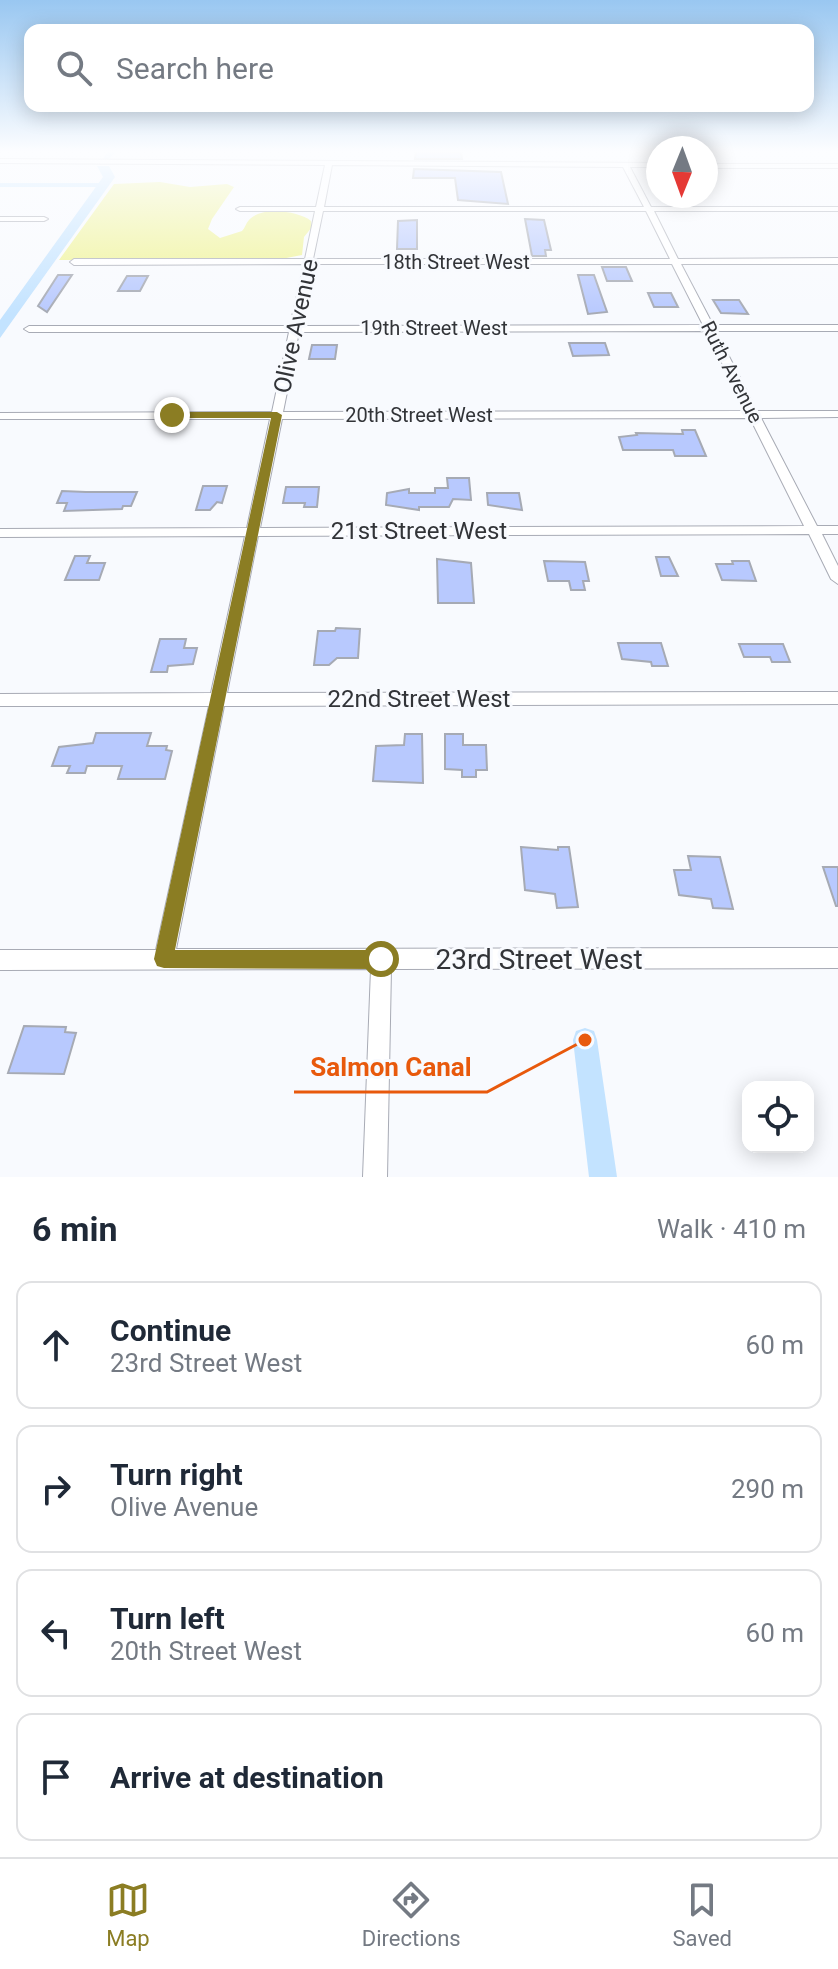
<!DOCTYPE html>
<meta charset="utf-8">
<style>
:root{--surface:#fff;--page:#f6f6f7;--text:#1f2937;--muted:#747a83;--line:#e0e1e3;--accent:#8b7d23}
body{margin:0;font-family:Roboto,sans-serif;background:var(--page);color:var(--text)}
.controls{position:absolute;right:24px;bottom:24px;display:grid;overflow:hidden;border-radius:16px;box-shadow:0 4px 20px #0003}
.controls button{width:72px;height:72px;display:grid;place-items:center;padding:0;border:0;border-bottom:2px solid var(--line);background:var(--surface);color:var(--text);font:40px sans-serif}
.compass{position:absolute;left:646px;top:136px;width:72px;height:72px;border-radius:50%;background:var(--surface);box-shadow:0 4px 20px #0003;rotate:181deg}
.stop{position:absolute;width:24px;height:24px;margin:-18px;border:6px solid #8b7d23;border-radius:50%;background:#fff}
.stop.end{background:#8b7d23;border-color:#fff;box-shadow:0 2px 8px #0008}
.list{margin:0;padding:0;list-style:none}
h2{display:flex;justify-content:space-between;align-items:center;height:104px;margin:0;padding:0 32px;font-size:34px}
h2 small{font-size:26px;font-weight:400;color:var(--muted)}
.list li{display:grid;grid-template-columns:52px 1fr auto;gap:24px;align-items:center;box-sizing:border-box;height:128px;margin:0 16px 16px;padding:0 16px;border:2px solid var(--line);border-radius:16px}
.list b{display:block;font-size:30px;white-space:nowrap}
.list p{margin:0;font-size:26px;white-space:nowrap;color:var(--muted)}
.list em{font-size:26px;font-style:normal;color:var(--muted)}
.icon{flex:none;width:44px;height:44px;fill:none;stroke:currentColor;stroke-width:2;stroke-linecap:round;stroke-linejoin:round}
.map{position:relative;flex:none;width:838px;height:1177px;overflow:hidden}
.search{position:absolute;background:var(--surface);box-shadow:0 4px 20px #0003;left:24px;right:24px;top:24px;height:88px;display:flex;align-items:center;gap:20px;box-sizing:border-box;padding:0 28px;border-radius:16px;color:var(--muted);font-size:30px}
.sheet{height:680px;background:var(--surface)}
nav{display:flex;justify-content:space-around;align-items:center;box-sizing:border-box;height:112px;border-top:2px solid var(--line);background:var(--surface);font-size:22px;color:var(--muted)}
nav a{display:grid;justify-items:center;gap:4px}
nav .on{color:var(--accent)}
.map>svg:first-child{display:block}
</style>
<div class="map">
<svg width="838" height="1177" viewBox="0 0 838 1177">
<rect width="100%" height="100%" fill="#f8fafe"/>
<!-- green -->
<path fill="#eff393" d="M160 182 190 187 227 184 234 187 212 219 208 229 220 238 242 231C245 228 246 223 249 220 261 206 299 211 311 221L312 227 304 237 302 255 276 260H59L114 184Z"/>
<!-- water -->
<path fill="#c3e3ff" d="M97 166H109L115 177 0 338V320L103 177Z"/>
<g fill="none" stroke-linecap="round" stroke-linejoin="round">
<!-- canal -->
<path fill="#c3e3ff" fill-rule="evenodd" d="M108 151H116L109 159H103Z
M0 183H105L109 185 105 187H0Z
M585 1028 594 1031 597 1040 617 1177H589L573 1040 576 1031Z"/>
</g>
<!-- building -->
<path fill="#b8c9fe" stroke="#a6aab4" stroke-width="2" d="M416 151 457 152 461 153 462 159H415Z
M414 169 501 172 508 204 458 200 455 178H413Z
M525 219 544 220 551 250H545L546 256H532Z
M417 220V249H397L398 221Z
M602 267H626L632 281H607Z
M58 275H72L47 312 38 306Z
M578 275H594L607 312 588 314Z
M127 276H148L140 291H118Z
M648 293H671L678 307H654Z
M713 300H739L748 314 721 313Z
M569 343H605L609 355 573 356Z
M312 345H337L335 359H309Z
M682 430H695L706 456H675L673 450H623L619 437 637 435 636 433 683 434Z
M447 478H469L471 500 453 499 449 507H419V510L386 505 387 493 409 489V493H435V488H448Z
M203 486H227L222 503 217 502 210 510H196Z
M286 487H319L317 507H304L305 503H283Z
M62 491 86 492H137L131 506H123L122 509 64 511 67 503H57Z
M487 493H519L522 510 488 505Z
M75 556H90L87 563H105L99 580H65Z
M656 557H669L678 576H661Z
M437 559 471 563 474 603H438Z
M544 561 585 562 589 581H583L585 590H571L569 581H548Z
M732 561H749L756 581 722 580 716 564H733Z
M336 628 360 629 358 658H337L329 665H314L318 631H335Z
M160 639H186L184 648H197L193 664 168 666 167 672H151Z
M618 643H661L668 666H652L651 662 622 659Z
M739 644H783L790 662H772L770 657H744Z
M96 733H151L147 746H167L166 750 172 751 165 779H118L122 766H87L85 773H67L70 766H52L59 747 93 743Z
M405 734H422L423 783 373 781 376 746 404 745Z
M445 734H463V745H486L487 770H476V777H462V770L445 769Z
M521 847 558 850V847H569L578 907 557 908 555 894 525 890Z
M688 856 720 857 733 909 713 908 711 899 679 895 674 870H691Z
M823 867H838V906H836Z
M24 1026 66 1027 65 1032 76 1033 64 1074 8 1073Z"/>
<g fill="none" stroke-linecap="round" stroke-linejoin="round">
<!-- street casing -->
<g stroke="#a8abb5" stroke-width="2">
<path id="street" d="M0 159 658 163V167H630L651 207H838V211H654L678 259 838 258V264H681L713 325H838V331H716L757 411H838V417L761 418 817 526H838V534H822L838 566V584L831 579 809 534 258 536 227 693 838 692V704L224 706 176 949 838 948V968L391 969 387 1177H363L371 969 0 970V950H156L209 706H0V694L211 693 245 536 0 537V529L247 528 270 419H0V413L272 412 289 332H29L24 329 29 326H290L304 264 74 265 70 262 74 259H305L315 211H240L236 209 240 207H316L325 165 0 163ZM332 165 623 167 644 207H324ZM323 211H646L670 259H313ZM312 264H672L703 325 300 326ZM706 331 746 411 283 412 299 332ZM750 418 804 526 260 528 282 419Z
M706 164H838V168H706Z
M0 217H44L48 219 44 221H0Z"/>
</g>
<!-- street -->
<use href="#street" fill="#fff" fill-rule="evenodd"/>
</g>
<!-- sky -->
<linearGradient id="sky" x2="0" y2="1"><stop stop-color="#99c7f1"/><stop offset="0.48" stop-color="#fcfdff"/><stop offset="1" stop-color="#fcfdff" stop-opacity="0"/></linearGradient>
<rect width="838" height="315" fill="url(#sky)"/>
<!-- route -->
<path fill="#8b7d23" d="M277 412 282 415 175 950H381L387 953 390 959 387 966 381 969 164 968 157 966 154 959 271 418H172L167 415 172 412Z"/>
<g text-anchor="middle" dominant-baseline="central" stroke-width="6" stroke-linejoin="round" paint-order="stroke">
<!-- far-street labels -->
<g font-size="20" fill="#323438" stroke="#f8fafe">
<text x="456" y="262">18th Street West</text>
<text x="434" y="328">19th Street West</text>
<text transform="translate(732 372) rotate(63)">Ruth Avenue</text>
<text x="419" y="415">20th Street West</text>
</g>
<!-- street labels -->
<g font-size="24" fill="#323438" stroke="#f8fafe">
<text transform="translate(296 326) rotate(-78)">Olive Avenue</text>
<text x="419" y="531">21st Street West</text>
<text x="419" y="699">22nd Street West</text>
</g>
<!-- near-street labels -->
<g font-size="28" fill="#323438" stroke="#f8fafe">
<text x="539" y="959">23rd Street West</text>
</g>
</g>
<!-- callouts -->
<path fill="none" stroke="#e8590c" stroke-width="3" d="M585 1040L487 1092H294"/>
<circle fill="#e8590c" stroke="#f8fafe" stroke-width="3" cx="585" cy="1040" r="8"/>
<g font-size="26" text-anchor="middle" font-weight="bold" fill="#e8590c" stroke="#f8fafe" stroke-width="6" stroke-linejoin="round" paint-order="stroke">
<text x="391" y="1076">Salmon Canal</text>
</g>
</svg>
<div class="controls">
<button><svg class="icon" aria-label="locate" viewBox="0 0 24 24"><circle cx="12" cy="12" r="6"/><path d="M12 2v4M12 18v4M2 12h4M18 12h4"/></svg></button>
</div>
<svg class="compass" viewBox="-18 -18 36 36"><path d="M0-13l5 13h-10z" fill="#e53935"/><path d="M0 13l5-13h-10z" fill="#747a83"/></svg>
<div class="stop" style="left:381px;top:959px"></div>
<div class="stop end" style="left:172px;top:415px"></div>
<div class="search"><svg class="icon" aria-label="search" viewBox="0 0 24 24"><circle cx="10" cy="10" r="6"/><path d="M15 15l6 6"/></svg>Search here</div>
</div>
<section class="sheet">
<h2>6 min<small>Walk · 410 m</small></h2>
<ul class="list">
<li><svg class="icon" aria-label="ahead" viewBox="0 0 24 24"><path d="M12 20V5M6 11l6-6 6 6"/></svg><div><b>Continue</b><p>23rd Street West</p></div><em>60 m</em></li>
<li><svg class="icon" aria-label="right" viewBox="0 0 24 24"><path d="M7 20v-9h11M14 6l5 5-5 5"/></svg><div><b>Turn right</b><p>Olive Avenue</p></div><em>290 m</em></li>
<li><svg class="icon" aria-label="left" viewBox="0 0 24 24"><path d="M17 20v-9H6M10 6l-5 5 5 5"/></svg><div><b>Turn left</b><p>20th Street West</p></div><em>60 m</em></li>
<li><svg class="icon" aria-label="arrive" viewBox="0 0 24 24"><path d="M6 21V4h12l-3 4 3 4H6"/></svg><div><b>Arrive at destination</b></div></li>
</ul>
</section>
<nav>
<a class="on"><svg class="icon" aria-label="map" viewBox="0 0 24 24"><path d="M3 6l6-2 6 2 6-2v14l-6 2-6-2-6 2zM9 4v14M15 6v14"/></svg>Map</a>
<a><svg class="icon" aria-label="directions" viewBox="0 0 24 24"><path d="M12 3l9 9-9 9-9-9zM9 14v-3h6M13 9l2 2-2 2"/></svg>Directions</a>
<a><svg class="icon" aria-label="saved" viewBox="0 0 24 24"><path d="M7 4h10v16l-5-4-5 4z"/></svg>Saved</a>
</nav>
